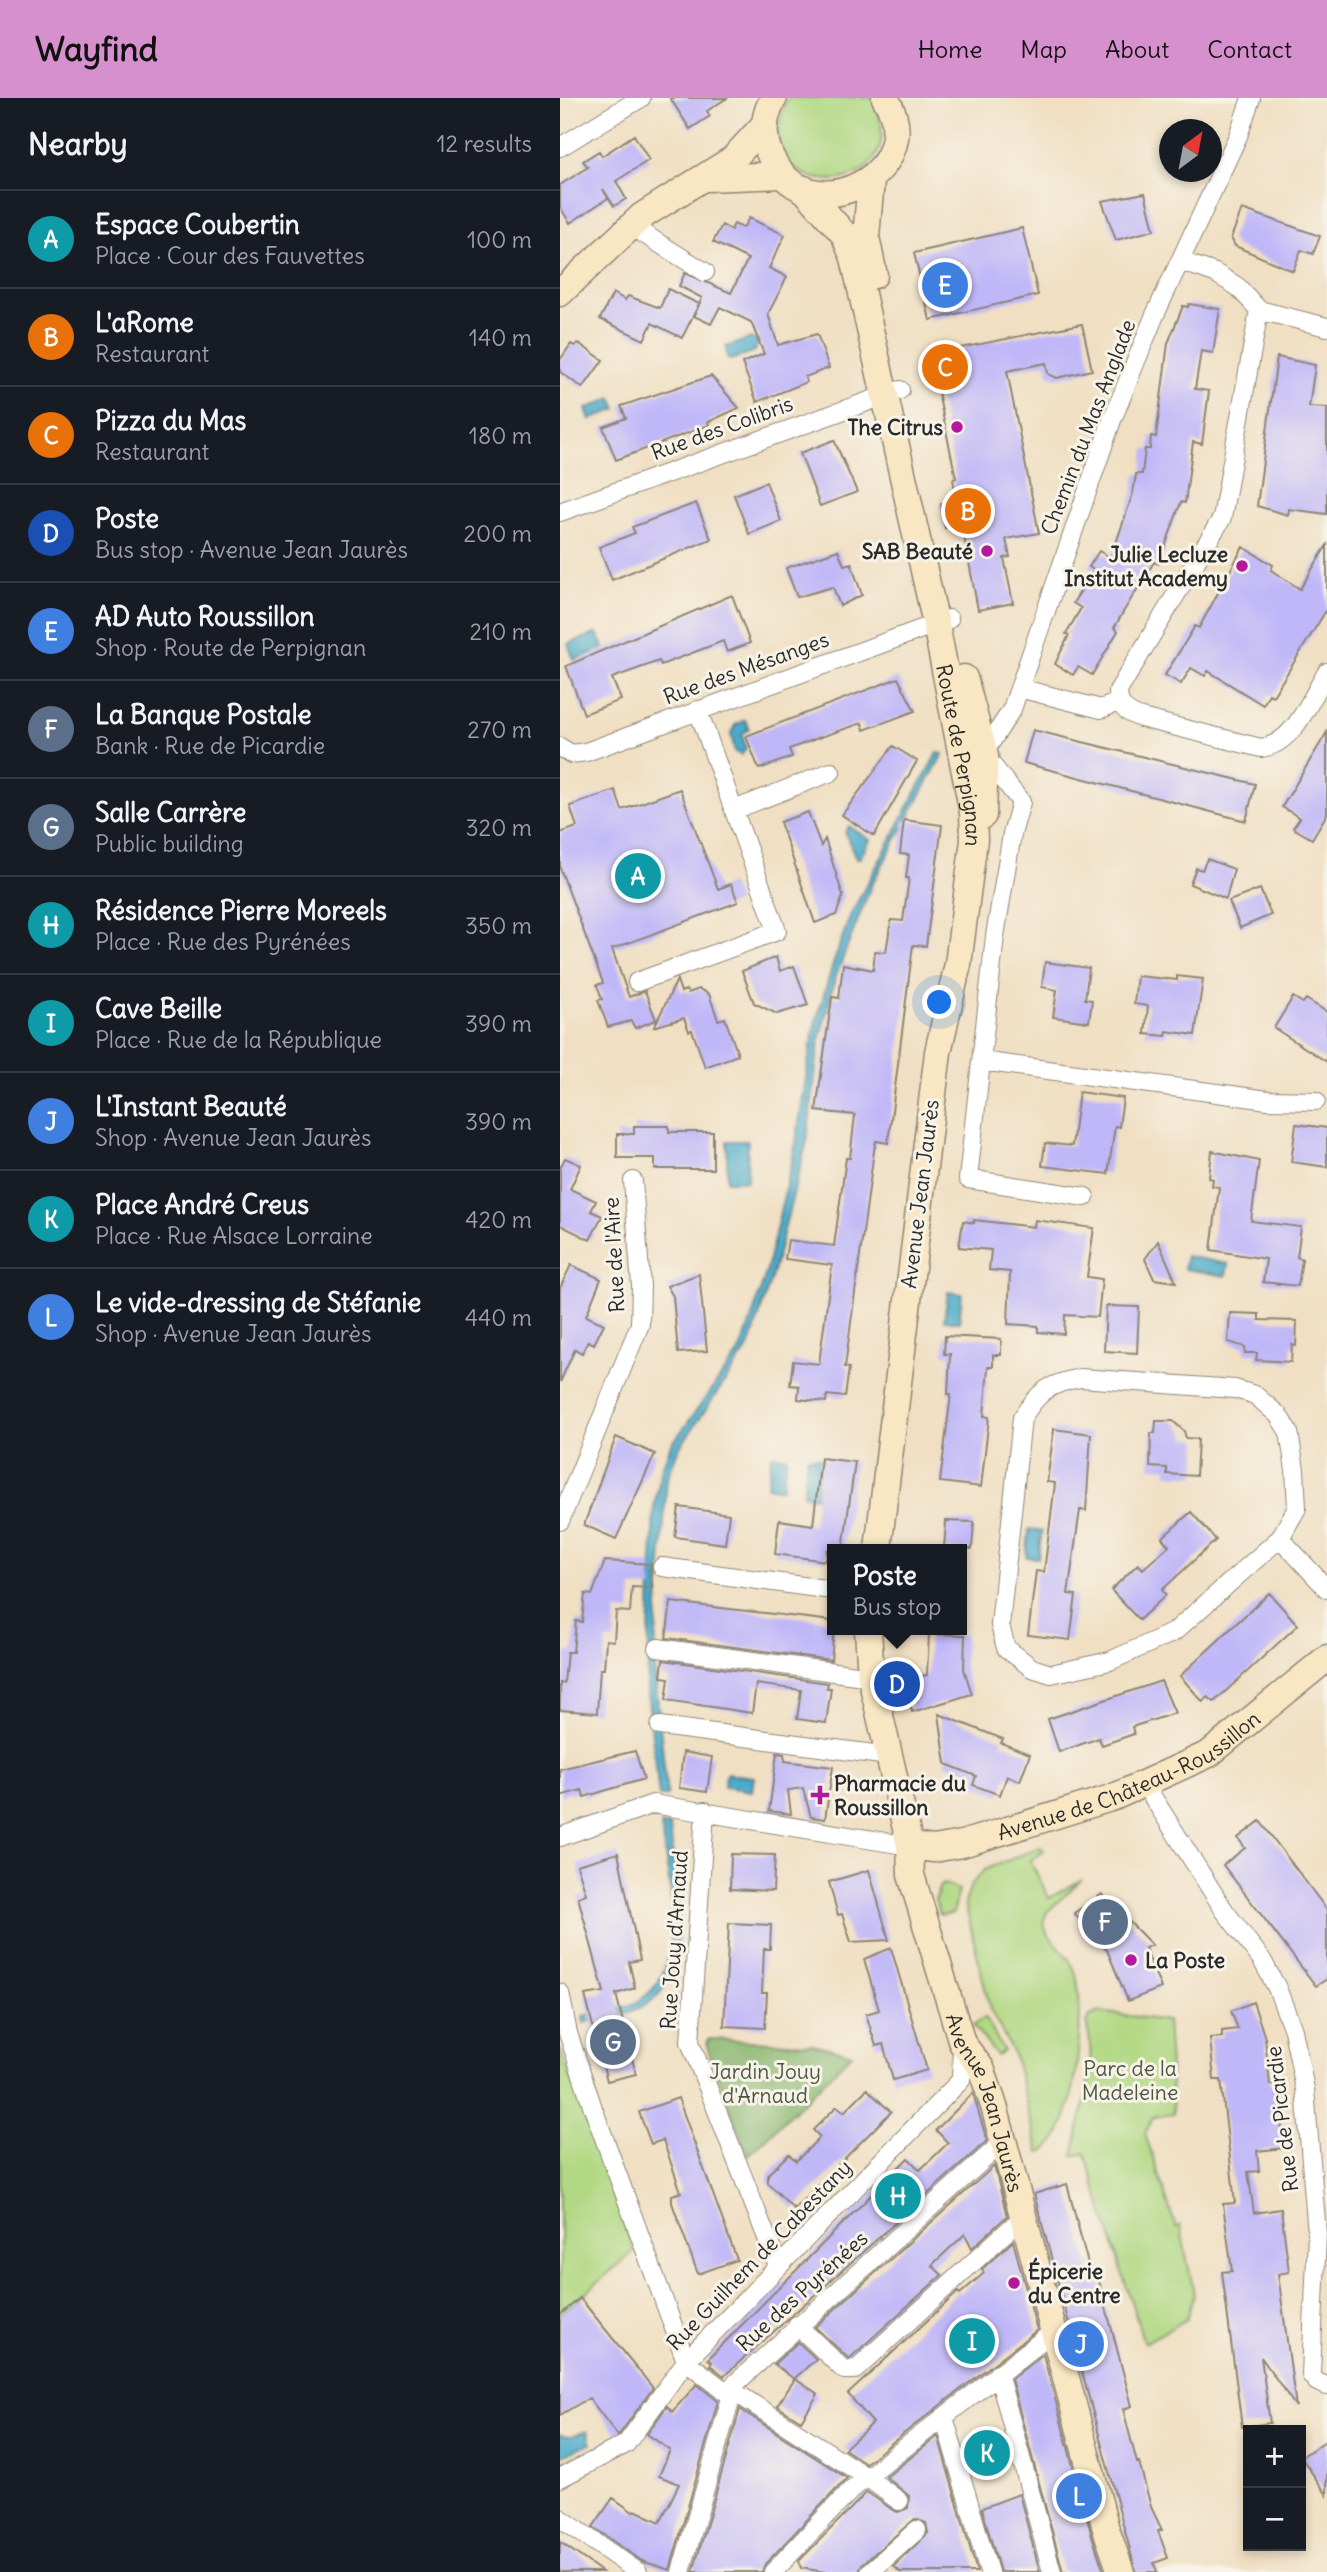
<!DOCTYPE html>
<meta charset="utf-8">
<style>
:root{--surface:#171b24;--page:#20242c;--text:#f1f3f6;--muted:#9ea1a6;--line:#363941;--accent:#d690ce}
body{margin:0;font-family:Delius,sans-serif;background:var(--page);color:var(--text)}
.controls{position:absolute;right:21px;bottom:21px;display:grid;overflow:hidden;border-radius:0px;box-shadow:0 4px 10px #0003}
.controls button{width:63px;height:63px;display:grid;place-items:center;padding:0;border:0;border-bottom:2px solid var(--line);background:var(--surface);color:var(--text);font:35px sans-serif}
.compass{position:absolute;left:599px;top:21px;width:63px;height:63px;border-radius:50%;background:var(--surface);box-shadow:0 4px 10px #0003;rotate:32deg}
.you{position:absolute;left:380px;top:905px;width:24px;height:24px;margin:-18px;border:5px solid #fff;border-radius:50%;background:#1a73e8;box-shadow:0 0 0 10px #1a73e833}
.badge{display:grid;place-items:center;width:46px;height:46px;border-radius:50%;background:var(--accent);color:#fff;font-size:23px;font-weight:700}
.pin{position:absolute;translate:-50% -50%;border:4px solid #fff;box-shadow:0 2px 7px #0006}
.popup{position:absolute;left:267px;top:1446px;width:140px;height:91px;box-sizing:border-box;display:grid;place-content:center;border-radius:0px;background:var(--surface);filter:drop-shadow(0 2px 5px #0005);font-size:23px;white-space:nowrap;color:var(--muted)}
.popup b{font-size:26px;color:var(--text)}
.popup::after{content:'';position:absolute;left:50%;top:100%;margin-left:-14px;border:14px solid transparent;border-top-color:var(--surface)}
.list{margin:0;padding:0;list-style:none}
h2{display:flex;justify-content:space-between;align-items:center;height:91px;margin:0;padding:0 28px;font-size:30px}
h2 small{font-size:23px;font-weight:400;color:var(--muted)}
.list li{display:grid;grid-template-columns:46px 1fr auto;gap:21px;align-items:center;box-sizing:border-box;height:98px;padding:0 28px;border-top:2px solid var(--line)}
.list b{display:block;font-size:26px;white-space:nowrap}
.list p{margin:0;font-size:23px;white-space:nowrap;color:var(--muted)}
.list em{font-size:23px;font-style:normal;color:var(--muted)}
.map{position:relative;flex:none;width:767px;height:2474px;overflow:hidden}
header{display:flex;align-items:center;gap:42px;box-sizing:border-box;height:98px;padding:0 35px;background:var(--accent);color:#111}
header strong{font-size:33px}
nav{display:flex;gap:38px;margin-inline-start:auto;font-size:24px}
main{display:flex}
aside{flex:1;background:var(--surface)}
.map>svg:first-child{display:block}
</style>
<header>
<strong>Wayfind</strong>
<nav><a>Home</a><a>Map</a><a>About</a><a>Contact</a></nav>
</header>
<main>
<aside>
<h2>Nearby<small>12 results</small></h2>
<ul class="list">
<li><span class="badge" style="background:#0f9aa8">A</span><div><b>Espace Coubertin</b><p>Place · Cour des Fauvettes</p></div><em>100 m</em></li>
<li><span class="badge" style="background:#e8710a">B</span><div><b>L'aRome</b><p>Restaurant</p></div><em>140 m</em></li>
<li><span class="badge" style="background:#e8710a">C</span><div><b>Pizza du Mas</b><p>Restaurant</p></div><em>180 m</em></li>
<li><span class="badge" style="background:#1a4fb4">D</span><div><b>Poste</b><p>Bus stop · Avenue Jean Jaurès</p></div><em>200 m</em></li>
<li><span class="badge" style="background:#3f7fe0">E</span><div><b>AD Auto Roussillon</b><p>Shop · Route de Perpignan</p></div><em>210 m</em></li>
<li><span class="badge" style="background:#5c6f8a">F</span><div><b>La Banque Postale</b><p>Bank · Rue de Picardie</p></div><em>270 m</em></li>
<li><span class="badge" style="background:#5c6f8a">G</span><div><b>Salle Carrère</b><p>Public building</p></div><em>320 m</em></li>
<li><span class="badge" style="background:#0f9aa8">H</span><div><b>Résidence Pierre Moreels</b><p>Place · Rue des Pyrénées</p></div><em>350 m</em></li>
<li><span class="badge" style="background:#0f9aa8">I</span><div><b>Cave Beille</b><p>Place · Rue de la République</p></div><em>390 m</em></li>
<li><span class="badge" style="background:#3f7fe0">J</span><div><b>L'Instant Beauté</b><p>Shop · Avenue Jean Jaurès</p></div><em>390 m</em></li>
<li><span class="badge" style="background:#0f9aa8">K</span><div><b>Place André Creus</b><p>Place · Rue Alsace Lorraine</p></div><em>420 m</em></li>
<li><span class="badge" style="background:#3f7fe0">L</span><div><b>Le vide-dressing de Stéfanie</b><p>Shop · Avenue Jean Jaurès</p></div><em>440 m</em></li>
</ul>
</aside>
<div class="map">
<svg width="767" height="2474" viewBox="0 0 767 2474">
<rect width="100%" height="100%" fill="#f7f3e8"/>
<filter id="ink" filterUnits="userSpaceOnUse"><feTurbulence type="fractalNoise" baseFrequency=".0143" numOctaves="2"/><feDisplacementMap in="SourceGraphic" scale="14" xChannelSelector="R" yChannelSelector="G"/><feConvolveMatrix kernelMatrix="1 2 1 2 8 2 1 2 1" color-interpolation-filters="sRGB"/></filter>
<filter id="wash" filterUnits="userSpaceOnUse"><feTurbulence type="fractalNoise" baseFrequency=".00686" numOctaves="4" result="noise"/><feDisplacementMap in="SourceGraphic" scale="28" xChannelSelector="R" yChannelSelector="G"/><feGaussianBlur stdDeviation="1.57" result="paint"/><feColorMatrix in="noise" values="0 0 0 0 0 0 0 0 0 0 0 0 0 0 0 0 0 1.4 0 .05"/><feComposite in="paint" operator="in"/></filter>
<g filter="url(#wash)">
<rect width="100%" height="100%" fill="#f0dfc2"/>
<!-- green -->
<path fill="#b1d883" stroke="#6e8257" stroke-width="2" d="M228 0H313C363 112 174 106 228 0Z
M481 1749 484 1753 470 1763 489 1800 522 1781 487 1814 483 1824C487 1843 509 1854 515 1873 526 1906 519 2045 479 2055L454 1957 430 1911 405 1805 411 1787 424 1772Z
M384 1786 399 1792 393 1815 380 1817 375 1802 380 1788Z
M539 1914 607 1923 613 2016 593 2019 585 2036 616 2130 620 2127 634 2196 627 2221 584 2245 525 2055 513 2058C521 2018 539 1965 526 1925L530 1918Z
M425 1919 443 1952 437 1958 413 1927Z
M0 1951 74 2153 0 2217Z"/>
<!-- forest -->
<path fill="#8cb871" stroke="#5c724e" stroke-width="2" d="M148 1941 253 1946 292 1956 188 2058 147 1949Z"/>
<!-- water -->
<path fill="#4aaac9" stroke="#3a6a7a" stroke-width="2" d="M191 240 198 244 195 253 171 262 167 260 166 249Z
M52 300 57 311 30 322 26 311Z
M37 535 44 550 14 562 8 546Z
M185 622 189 631 182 636 186 650 181 657 175 654 171 636 175 627Z
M377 655 383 656 312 786 275 880 259 945 247 1043 213 1174 190 1247 118 1352 107 1381 94 1566 107 1698H99L87 1592 94 1408 102 1370 110 1349 179 1254 188 1232 207 1171 236 1045 253 934 272 869 290 818Z
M289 728 310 742 300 760H296L285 735Z
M167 1043H188L187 1083H167Z
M626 1158 668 1166 666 1178 624 1171Z
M388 1194 402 1196 399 1224 384 1222Z
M212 1357 227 1359 222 1391 207 1388Z
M247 1359 261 1360 256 1399 243 1397Z
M469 1431 482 1433 478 1460 466 1459Z
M166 1675 194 1679 192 1693 164 1689Z
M101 1727 110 1728C114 1778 138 1875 86 1907 69 1917 43 1920 24 1925L23 1918C41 1914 65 1912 80 1902 131 1870 107 1777 101 1727Z
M27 2333 31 2345 0 2358V2337L9 2339Z"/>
<g id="blocks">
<!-- building -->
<path fill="#c0b7f8" d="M110 0H167L147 13 150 18 130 31Z
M74 37 89 62 56 83 66 101 54 108 43 91 48 100 10 125 0 109V87L28 69 23 63 39 53 42 58Z
M585 95 594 132 556 142 542 103Z
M682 111 760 138 753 156 741 152 733 173 675 148 671 140Z
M189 120 225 137 209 170 227 179 208 216 218 247 257 236 269 270 245 279 247 284 197 304 182 265 204 256 191 224 160 209 151 226 134 218 142 200 119 188 125 175 171 195 188 161 153 144 162 127 171 132 174 126 183 130Z
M462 130 478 197 370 222 354 155Z
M108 191 139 206 122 240 92 225 84 242 40 221 53 195 65 202 68 198 100 210Z
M629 206 660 211 653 255 641 253 635 291 649 293 642 346 633 344 625 405 621 404 599 466 594 464 565 511 554 530 558 533 532 577 518 569 513 577 495 566 509 537 506 536 521 510 513 505 534 472 529 469 539 453 551 460 573 395 576 376H582L585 351H590L591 338 596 339 608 245 623 208 628 209Z
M522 226 532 272 497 280 488 276 486 265 447 273 479 435 446 441 450 459 444 460 453 505 418 512 402 427 385 430 381 406 397 403 393 381 396 380 370 256Z
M18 245 43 262 23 290 0 274V262L11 246 15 248Z
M717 259 755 267 749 309 767 310V416L729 411 728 417 697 408Z
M151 278 179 310 148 324 149 327 56 362 43 329 66 320 61 308Z
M274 342 297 394 260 408 240 355Z
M206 384 221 423 189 436 174 397Z
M136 405 151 441 52 482 39 449 75 435 72 429Z
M767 447V511L713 598 709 596 703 607 648 573 645 578 631 570 621 586 605 577 635 528 639 530 683 449 713 467 711 472 740 491Z
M278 452 284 467 291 465 302 497 280 508 273 489 237 499 226 470Z
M172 497 190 545 167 554 163 543 101 567 99 563 52 580 61 602 24 616 6 568Z
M338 580 355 613 304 632 302 625 258 640 229 651 232 659 199 671 186 638Z
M473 632 695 686 686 723 464 665Z
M767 634V716L752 741 733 730 740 720 722 709Z
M333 648 357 663 314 738 282 717Z
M120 691 158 791 171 786 178 804 52 851 69 899 85 893 96 922 75 930 71 923 48 929 38 902 42 901 37 887 43 885 0 770V735L17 729 10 708 55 692 62 712Z
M248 714 261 748 265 741 283 798 276 817 255 825 220 724Z
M344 722 382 727 366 848 353 847 328 1045 316 1043 314 1053 285 1269 289 1270 285 1299 267 1297 266 1304 238 1301 239 1288 230 1287 233 1263 259 1266 272 1167 225 1161 228 1142 274 1148 286 1060H290L295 1017 256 1013 272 899 279 900 283 866 313 872 315 853 326 854 331 822 343 823 349 780H346L349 757 340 756Z
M647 761 674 771 666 801 630 786 636 770 642 772Z
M700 791 711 817 680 830 669 803Z
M216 859 220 873 234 868 248 907 217 916 194 905 182 873Z
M485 864 529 870 525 901 532 902 529 924 493 919 497 892 482 889Z
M577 878 617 882V878L643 881 635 937 607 933 606 938 585 936 588 908 574 906Z
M117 882 121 894 126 892 128 895 139 891 149 896 158 922 165 920 178 957 145 969 132 932 129 933 124 920 94 929Z
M733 899 743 905 746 901 767 914V964L714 930Z
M519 994 563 1000 559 1029 555 1028 548 1076 482 1068 485 1045 512 1048Z
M736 1026 767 1030V1069L731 1064Z
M74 1028H109V1034H153V1071H95V1060H57V1036H74Z
M652 1053 699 1063 691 1123 741 1129 737 1159 742 1161 738 1188 703 1184 706 1161 651 1152 659 1089 652 1088 653 1081 649 1080Z
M5 1060 21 1067 10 1091 36 1103 31 1113 42 1118 30 1142 0 1127V1070Z
M414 1122 474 1129 475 1122 534 1130 527 1179 542 1181 538 1219 505 1217 504 1236 478 1234V1228L448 1226 450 1174 429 1172 431 1152 399 1149 403 1123 414 1125Z
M598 1143 616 1184 594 1181 585 1161Z
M11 1167 41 1181 26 1218 44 1226 34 1246 28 1243 22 1255 15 1251 0 1284V1190Z
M139 1176 147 1253 118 1255 113 1198 107 1188Z
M546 1208 579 1209 577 1255 544 1253Z
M670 1215 699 1216V1222L737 1223 736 1248 732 1247 731 1264 696 1262 697 1255H685V1249L668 1244Z
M385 1238 441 1241V1257H433V1269H428L424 1318 429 1319 421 1389 380 1384 391 1296H388L390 1256H384Z
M596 1323H613L624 1333 626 1340 638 1341 636 1378 607 1376V1370L590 1369 591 1335H595Z
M494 1331 531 1336 526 1413 520 1412 508 1496 516 1497 510 1542 468 1537 476 1473 484 1474 495 1385 487 1384Z
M56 1339 95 1356 56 1441 24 1427Z
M261 1360 295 1364 283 1451 267 1452 266 1463 215 1456 219 1422 253 1427Z
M119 1409 169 1416 165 1446 115 1439Z
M631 1414 656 1442 602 1492 606 1497 579 1522 551 1492 578 1466 583 1471 609 1448 602 1440Z
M386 1423 414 1424 412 1451H384Z
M45 1463 91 1466 92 1490 72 1489 70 1514 56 1513 54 1543 46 1542 44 1571H40L37 1615 0 1612V1585H4L7 1554H13L16 1523 22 1524 25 1496 32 1497Z
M709 1495 738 1527 654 1604 648 1599 643 1604 620 1578Z
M111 1504 272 1523 274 1532 271 1562 106 1540Z
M369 1536 405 1537 404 1571 412 1596 352 1614 345 1580 367 1577Z
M103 1562 268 1585 267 1590H271L266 1625 237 1621 241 1592 196 1586 192 1615 106 1602 109 1580 101 1579Z
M601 1583 615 1615 572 1629 574 1636 542 1647 539 1640 499 1654 488 1621Z
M379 1616 443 1641 441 1645 470 1656 460 1683 447 1678 440 1697 413 1687 416 1678 386 1666Z
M75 1653 84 1681 24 1699 22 1692 0 1698V1671Z
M123 1654 152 1659 147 1694 119 1690Z
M217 1655 224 1656 225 1663 273 1669 265 1721 251 1719 243 1690 228 1692 231 1716 209 1713Z
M700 1723 767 1812V1881L756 1888 663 1767 685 1750 678 1740Z
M58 1755 80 1862 69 1864 75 1890 56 1896 76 1976 47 1983 25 1897 44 1894 18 1799 26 1796 17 1767Z
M171 1756 215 1757 213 1793 170 1791Z
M309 1772 329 1842 291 1844 282 1816 278 1817 269 1784Z
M542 1796 592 1847 585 1850 601 1890 568 1903 547 1852 514 1815Z
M169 1825 211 1827 210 1851H204L202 1895H207L205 1930 164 1928Z
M331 1850 367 1972 333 1982 323 1946 316 1948 306 1916 319 1912 304 1861Z
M693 1904 705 1940 710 1987 717 1986 724 2050 697 2053 699 2073 688 2074 694 2115 721 2111 729 2174 718 2176 736 2309 701 2259 710 2325 682 2329 662 2174 672 2173 663 2106 675 2105 661 1982H654L650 1940 662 1939V1933L678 1931 671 1913Z
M307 1991 331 2014 234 2111 208 2085V2076L229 2056 236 2063 260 2039 253 2032 277 2008 284 2014Z
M413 1995 427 2043 164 2278 150 2267 152 2264 148 2261 348 2060 360 2072 388 2045 376 2032Z
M118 2000 177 2162 138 2176 112 2105V2097L121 2094 103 2042 91 2046 79 2014Z
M434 2068 447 2118 412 2150 405 2136 372 2167 382 2177 289 2261 255 2229Z
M507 2086 532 2181 538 2179 572 2308 563 2311 577 2365 579 2364 591 2409 602 2432 598 2433 608 2460 594 2465 597 2474H576L474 2096Z
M453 2143 477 2232 306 2365 284 2351 313 2325 288 2296 398 2194 400 2196 424 2175 422 2171Z
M20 2200 93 2290 58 2338 29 2300 0 2317V2217Z
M238 2244 256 2261 234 2281 214 2266Z
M483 2256 531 2435 544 2474H503L451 2281Z
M235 2281 258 2296 241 2323 217 2308Z
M137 2286 158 2303 110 2472 82 2463 33 2429 53 2400 73 2414 75 2412 100 2424 119 2386 99 2378 110 2352 87 2336 107 2308 112 2314Z
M180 2311 287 2380 205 2466 202 2474H133Z
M378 2338 417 2474H340L334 2468 368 2435 366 2425 355 2421 302 2466 299 2474H265L241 2470 239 2463 307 2394 333 2412 338 2414 348 2410 349 2398 326 2379Z
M767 2342V2397L741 2359Z
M459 2396 480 2474H440L422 2410Z
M0 2444 42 2474H0Z"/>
</g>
</g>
<g filter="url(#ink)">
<use href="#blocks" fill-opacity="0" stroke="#8e8576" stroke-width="2"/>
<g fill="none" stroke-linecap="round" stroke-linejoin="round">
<!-- street casing -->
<g stroke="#8e8576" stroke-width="20">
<path id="street" d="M0 49 81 0
M71 128 145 174
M620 163 655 175 678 189 699 212 767 229
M699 212 662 420 558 593C558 609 567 615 581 620L701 650C735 646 750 601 767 574
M0 414 340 292
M459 590 541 611 558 604
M0 649 11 656 26 654 389 521
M422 658 452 611 552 322 594 219 678 38 691 0
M425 658 461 704 452 736 435 838 408 1081 525 1099
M174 712 271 674
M77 884 217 833 138 612
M421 963 708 1002 756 1003
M520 1280 675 1291 695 1297 718 1317 729 1334 735 1372 737 1410 720 1440 614 1534 550 1563 491 1576 472 1570 446 1550 440 1527 462 1320C479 1293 488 1286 520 1280Z
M0 1423 80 1226 81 1188 73 1083
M720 1440 767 1491
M102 1469 272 1492
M98 1550 311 1579
M100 1628 329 1658
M585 1687 664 1812 702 1862 717 1890 733 1932 745 1991 757 2136 751 2277 757 2284 767 2288
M145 1713 130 1944 218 2168
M0 1739 93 1706 350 1748
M0 1895 8 1935 33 2010 126 2263
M237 2227 284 2272H295L464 2118
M126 2263 166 2294 173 2293 308 2380 339 2403
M438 2275 492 2474
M166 2294 444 2043
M384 2319 429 2474
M0 2380 66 2346 126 2263 401 1982 402 1945
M0 2420 78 2474
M121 2474 173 2293
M213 2474 292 2391 495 2232
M310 2474 357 2432"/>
</g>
<!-- secondary casing -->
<g stroke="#8e8576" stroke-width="29">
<g id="secondary">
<path d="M214 0C204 15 202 35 208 52 242 143 373 74 325 0"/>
<path d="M146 80 223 77"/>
<path d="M311 82 306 139 314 177"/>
<path id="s1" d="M244 91 284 136 294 160 376 526 413 715 414 742 398 866 378 954 318 1451"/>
<path d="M0 195 82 118 173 61 205 26"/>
<path d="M404 580 425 658 423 717"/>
<path id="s2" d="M308 1532 311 1579 350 1748 351 1777 402 1945 421 1970 434 2008 546 2431 561 2474"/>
<path id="s3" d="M350 1748 374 1751 402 1746 554 1699 649 1656 767 1560"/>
</g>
</g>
<!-- street -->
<use href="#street" stroke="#fff" stroke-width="18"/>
<!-- secondary -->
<use href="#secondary" stroke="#f9e7c3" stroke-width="26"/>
</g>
</g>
<!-- markers -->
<g fill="#b5179e" stroke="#f7f3e8" stroke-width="2.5">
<circle cx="397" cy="329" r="7"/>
<circle cx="427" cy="453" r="7"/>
<circle cx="682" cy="468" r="7"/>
<path d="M256.5 1686.5h7v7h7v7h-7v7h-7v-7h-7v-7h7z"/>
<circle cx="571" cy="1862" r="7"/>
<circle cx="454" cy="2185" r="7"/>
</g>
<g text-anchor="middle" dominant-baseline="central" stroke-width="6" stroke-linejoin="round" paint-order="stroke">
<!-- poi labels -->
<g font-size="21" font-weight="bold" fill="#2b2b2b" stroke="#f7f3e8" text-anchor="end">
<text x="383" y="329">The Citrus</text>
<text x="413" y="453">SAB Beauté</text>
<text x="668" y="456">Julie Lecluze<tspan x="668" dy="24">Institut Academy</tspan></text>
<text x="274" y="1685" text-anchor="start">Pharmacie du<tspan x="274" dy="24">Roussillon</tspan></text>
<text x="585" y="1862" text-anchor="start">La Poste</text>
<text x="468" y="2173" text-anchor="start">Épicerie<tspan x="468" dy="24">du Centre</tspan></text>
</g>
<!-- street labels -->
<g font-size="21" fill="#2b2b2b" stroke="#f7f3e8">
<text transform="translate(528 329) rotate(-69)">Chemin du Mas Anglade</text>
<text transform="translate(162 330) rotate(-20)">Rue des Colibris</text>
<text transform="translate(186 570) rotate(-20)">Rue des Mésanges</text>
<text stroke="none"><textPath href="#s1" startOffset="595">Route de Perpignan</textPath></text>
<text transform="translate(360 1096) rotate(-83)">Avenue Jean Jaurès</text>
<text transform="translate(54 1157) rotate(-93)">Rue de l'Aire</text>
<text stroke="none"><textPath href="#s3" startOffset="234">Avenue de Château-Roussillon</textPath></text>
<text transform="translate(114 1842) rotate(-86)">Rue Jouy d'Arnaud</text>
<text stroke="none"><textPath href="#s2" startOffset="490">Avenue Jean Jaurès</textPath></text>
<text transform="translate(722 2021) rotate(-97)">Rue de Picardie</text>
<text transform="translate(199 2157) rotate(-46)">Rue Guilhem de Cabestany</text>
<text transform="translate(242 2193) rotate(-42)">Rue des Pyrénées</text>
</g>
<!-- park labels -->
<g font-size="21" fill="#4c5641" stroke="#f7f3e8">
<text x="570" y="1970">Parc de la<tspan x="570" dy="24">Madeleine</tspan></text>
<text x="205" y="1973">Jardin Jouy<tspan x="205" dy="24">d'Arnaud</tspan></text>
</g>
</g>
</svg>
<div class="controls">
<button>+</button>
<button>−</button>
</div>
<svg class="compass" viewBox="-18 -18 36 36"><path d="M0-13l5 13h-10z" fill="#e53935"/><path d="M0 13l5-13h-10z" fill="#9ea1a6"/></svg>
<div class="you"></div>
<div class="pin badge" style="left:78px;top:778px;background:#0f9aa8">A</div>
<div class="pin badge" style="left:408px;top:413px;background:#e8710a">B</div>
<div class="pin badge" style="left:385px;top:269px;background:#e8710a">C</div>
<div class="pin badge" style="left:337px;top:1586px;background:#1a4fb4">D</div>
<div class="popup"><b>Poste</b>Bus stop</div>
<div class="pin badge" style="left:385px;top:187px;background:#3f7fe0">E</div>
<div class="pin badge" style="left:545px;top:1824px;background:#5c6f8a">F</div>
<div class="pin badge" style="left:53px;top:1944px;background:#5c6f8a">G</div>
<div class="pin badge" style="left:338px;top:2098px;background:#0f9aa8">H</div>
<div class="pin badge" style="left:412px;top:2243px;background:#0f9aa8">I</div>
<div class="pin badge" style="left:521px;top:2246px;background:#3f7fe0">J</div>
<div class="pin badge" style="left:427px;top:2355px;background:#0f9aa8">K</div>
<div class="pin badge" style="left:519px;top:2398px;background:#3f7fe0">L</div>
</div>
</main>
